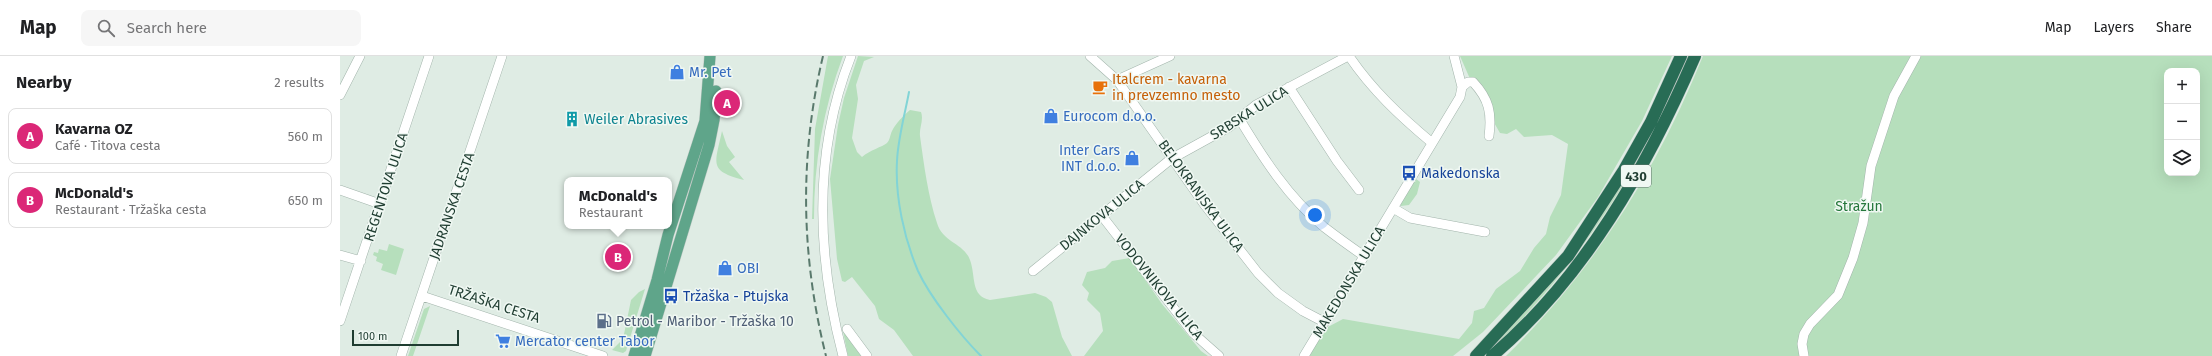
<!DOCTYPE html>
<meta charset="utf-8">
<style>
:root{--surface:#fff;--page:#f6f6f6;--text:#202124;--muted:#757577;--line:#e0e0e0;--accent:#db2777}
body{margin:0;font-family:"Fira Sans",sans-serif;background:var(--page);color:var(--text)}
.controls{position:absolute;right:12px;top:12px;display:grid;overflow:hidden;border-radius:8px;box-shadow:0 4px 16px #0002}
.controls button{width:36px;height:36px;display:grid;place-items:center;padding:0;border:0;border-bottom:1px solid var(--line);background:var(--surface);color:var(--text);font:20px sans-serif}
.scale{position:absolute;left:12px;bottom:10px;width:107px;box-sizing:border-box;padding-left:4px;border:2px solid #1f3d31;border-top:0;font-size:11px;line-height:14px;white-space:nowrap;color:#1f3d31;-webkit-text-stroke:3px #f0f8f3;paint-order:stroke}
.you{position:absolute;left:975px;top:159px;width:14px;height:14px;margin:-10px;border:3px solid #fff;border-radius:50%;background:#1a73e8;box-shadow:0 0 0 6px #1a73e833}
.badge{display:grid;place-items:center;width:26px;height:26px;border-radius:50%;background:var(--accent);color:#fff;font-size:13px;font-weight:700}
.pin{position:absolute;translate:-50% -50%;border:2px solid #fff;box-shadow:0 1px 4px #0006}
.popup{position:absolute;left:224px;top:121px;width:108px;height:52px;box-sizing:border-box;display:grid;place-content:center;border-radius:8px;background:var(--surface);filter:drop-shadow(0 1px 3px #0005);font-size:13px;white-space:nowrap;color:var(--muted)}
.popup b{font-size:15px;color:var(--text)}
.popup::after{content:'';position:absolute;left:50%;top:100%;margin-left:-8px;border:8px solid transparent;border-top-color:var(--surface)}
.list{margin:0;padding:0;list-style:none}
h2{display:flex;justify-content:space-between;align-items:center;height:52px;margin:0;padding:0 16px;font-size:17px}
h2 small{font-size:13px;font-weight:400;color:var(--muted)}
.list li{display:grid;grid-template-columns:26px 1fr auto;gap:12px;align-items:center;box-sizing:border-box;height:56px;margin:0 8px 8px;padding:0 8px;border:1px solid var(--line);border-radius:8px}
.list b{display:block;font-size:15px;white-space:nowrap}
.list p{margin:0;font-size:13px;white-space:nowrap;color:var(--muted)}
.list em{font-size:13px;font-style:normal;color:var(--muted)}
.icon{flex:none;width:22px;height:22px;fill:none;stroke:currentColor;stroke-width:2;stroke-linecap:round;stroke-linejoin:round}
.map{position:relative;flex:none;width:1872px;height:300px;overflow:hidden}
header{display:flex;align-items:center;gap:24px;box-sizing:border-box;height:56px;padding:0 20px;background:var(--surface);border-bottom:1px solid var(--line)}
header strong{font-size:19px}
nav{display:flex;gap:22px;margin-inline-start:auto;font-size:14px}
.search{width:280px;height:36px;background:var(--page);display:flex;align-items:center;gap:10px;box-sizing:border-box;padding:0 14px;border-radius:8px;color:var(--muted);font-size:15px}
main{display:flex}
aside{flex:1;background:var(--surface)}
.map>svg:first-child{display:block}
</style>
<header>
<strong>Map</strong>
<div class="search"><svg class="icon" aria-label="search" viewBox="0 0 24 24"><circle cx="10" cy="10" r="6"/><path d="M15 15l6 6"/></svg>Search here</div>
<nav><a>Map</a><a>Layers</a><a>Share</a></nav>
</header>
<main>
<aside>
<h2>Nearby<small>2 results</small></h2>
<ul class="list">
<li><span class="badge">A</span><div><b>Kavarna OZ</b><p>Café · Titova cesta</p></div><em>560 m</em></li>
<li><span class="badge">B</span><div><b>McDonald's</b><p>Restaurant · Tržaška cesta</p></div><em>650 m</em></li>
</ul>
</aside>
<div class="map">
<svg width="1872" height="300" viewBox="0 0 1872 300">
<rect width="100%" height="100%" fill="#dfece4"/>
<!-- green -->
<path fill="#b6dfbc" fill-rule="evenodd" d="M488 0H503C483 53 474 107 474 163H472L475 73Z
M518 0 534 1 524 5 516 29 518 43 512 82 517 96 522 101C530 94 542 91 547 87 550 84 550 79 552 75 556 67 563 60 570 54L581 56C584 64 579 72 580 80 584 109 588 140 597 167 603 187 624 187 630 204 636 220 630 240 650 244L695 237 706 241 712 246 722 281 732 300H573L554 274 539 263 535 250 512 221 505 226 502 225 497 203 490 123 498 69 504 42Z
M1120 0H1332L1302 65 1258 141 1216 199 1143 276 1113 300H968L986 272 1003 263 1119 283 1132 267 1134 255 1144 252 1156 233 1180 215 1194 192 1206 178 1210 161 1221 139 1228 88 1212 79 1184 81 1176 73 1167 78 1160 77 1134 32Z
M1346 0H1349C1301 113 1235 216 1145 300H1140L1226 207Z
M1363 0H1872V300H1166C1254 214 1317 114 1363 0ZM1827 15H1857V117H1827Z
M382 75 387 90 395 101 389 106 404 124C368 115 375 108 382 75Z
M1075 122 1080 126 1077 138 1069 149 1061 150 1060 148Z
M49 188 64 193 56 219 41 214 43 208 36 205 37 201 33 199 34 196 38 197 39 193 47 195Z
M790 202 822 248 861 295 868 300H744L763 275 760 257 747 244 749 237 742 229 747 216 765 212 772 205Z
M305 233 286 295 283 297 272 294 283 283 291 244 299 236Z
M90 250 73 300H68L84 253Z
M503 275 519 297 521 300H508Z"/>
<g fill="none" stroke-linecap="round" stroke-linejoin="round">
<!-- stream -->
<path stroke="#82d4d6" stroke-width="2" d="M569 36C565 58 558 82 557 105 555 141 564 182 578 215 590 241 621 280 641 300"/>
<!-- minor casing -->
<g stroke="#a2b4ab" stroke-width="10">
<path id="minor" d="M750 0 777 24 864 148 918 217 938 237 963 255 984 266
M1009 0C1032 34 1060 60 1091 86
M777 24 830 0
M949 31 997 105 1019 134
M1122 31 1128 26H1133C1149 43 1152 57 1149 80
M0 39 20 0
M899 62C923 102 948 141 984 171 997 181 1011 191 1024 200
M0 134 40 148
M1053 152 1070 162 1145 176
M762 160 853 277 879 300
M0 199 21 205
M693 215 831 103 889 71 916 49 1008 0
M82 240 263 300
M0 265 89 0
M507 273 527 300
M61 300 162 0
M503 300C477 201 473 96 511 0
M964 300 1120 41 1122 31 1114 0
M1464 300 1462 288 1464 278 1470 268 1498 239 1513 202 1523 167 1531 110 1554 40 1576 0"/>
</g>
<!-- major casing -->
<g stroke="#c0c9c5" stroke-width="12">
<path id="major" d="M294 300 317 224 328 179 365 65 370 0
M305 300 369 89 374 64 376 35"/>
</g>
<!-- highway casing -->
<g stroke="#c0c9c5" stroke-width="13">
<path id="highway" d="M1136 300 1228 200 1284 114 1311 66 1341 0
M1152 300C1245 221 1307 111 1355 0"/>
</g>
<!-- minor -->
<use href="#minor" stroke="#fff" stroke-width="9"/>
<!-- major -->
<use href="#major" stroke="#5fa58a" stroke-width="11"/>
<!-- highway -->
<use href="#highway" stroke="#286c55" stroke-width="12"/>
<!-- rail -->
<path stroke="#59796c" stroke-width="2" stroke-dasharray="8 4" stroke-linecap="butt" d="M483 0C459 101 461 200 486 300"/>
</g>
<!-- icons -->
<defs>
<g id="shop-bare" transform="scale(1.2)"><path d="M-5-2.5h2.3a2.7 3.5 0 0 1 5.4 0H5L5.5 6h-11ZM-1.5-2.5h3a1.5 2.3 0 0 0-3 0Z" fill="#3f7fe0" stroke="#f0f8f3" stroke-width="2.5" paint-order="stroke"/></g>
<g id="cafe-bare" transform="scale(1.2)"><path d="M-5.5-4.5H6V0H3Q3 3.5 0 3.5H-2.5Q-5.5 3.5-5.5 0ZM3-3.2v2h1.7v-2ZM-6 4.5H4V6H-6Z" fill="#e8710a" stroke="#f0f8f3" stroke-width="2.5" paint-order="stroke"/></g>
<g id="building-bare" transform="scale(1.2)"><path d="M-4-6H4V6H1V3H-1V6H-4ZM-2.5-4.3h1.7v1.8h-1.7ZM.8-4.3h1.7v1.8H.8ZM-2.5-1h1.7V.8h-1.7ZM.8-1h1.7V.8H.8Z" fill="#0f9aa8" stroke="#f0f8f3" stroke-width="2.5" paint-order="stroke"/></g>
<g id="bus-bare" transform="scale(1.2)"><path d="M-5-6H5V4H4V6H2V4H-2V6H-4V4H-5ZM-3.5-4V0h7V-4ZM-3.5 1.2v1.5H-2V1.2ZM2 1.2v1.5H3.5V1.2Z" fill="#1a4fb4" stroke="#f0f8f3" stroke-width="2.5" paint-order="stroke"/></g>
<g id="fuel-bare" transform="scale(1.2)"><path d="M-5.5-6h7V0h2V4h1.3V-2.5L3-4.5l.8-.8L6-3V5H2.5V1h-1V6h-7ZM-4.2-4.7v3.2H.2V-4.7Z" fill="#5c6f8a" stroke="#f0f8f3" stroke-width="2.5" paint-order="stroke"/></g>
<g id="supermarket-bare" transform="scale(1.2)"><path d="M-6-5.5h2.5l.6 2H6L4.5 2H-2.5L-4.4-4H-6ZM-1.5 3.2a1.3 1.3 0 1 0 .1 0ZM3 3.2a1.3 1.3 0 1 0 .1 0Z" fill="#3f7fe0" stroke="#f0f8f3" stroke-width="2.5" paint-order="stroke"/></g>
</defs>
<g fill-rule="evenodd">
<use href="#shop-bare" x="337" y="16"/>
<use href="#cafe-bare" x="760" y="31"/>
<use href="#shop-bare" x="711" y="60"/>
<use href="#building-bare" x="232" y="63"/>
<use href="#shop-bare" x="792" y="102"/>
<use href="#bus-bare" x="1069" y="117"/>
<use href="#shop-bare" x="385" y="212"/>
<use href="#bus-bare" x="331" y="240"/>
<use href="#fuel-bare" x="264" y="265"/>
<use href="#supermarket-bare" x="163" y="285"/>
</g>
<g text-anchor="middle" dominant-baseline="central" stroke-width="3" stroke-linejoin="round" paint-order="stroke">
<!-- shield labels -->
<rect fill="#f0f8f3" stroke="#5e756b" stroke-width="1" x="1281" y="109" width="30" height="22" rx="3"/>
<g font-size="13" font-weight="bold" fill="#1f3d31">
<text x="1296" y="120">430</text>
</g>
<!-- shop labels -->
<g font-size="14" fill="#366cbe" stroke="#f0f8f3" text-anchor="start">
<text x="349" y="16">Mr. Pet</text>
<text x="723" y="60">Eurocom d.o.o.</text>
<text x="780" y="94" text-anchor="end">Inter Cars<tspan x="780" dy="16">INT d.o.o.</tspan></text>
<text x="397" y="212">OBI</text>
<text x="175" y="285">Mercator center Tabor</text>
</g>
<!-- food labels -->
<g font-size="14" fill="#c56008" stroke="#f0f8f3" text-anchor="start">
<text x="772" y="23">Italcrem - kavarna<tspan x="772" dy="16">in prevzemno mesto</tspan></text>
</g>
<!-- street labels -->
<g font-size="14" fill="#1f3d31" stroke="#f0f8f3">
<text transform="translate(909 57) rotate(-32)">SRBSKA ULICA</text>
<text transform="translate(46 131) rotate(-72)">REGENTOVA ULICA</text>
<text transform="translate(861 140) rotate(54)">BELOKRANJSKA ULICA</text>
<text transform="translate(112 150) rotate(-71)">JADRANSKA CESTA</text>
<text transform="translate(762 159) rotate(-39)">DAJNKOVA ULICA</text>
<text transform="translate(1009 226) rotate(-59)">MAKEDONSKA ULICA</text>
<text transform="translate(819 231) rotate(51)">VODOVNIKOVA ULICA</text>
<text transform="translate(154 248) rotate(18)">TRŽAŠKA CESTA</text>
</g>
<!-- culture labels -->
<g font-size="14" fill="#0d838f" stroke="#f0f8f3" text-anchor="start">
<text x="244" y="63">Weiler Abrasives</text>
</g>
<!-- transit labels -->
<g font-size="14" fill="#164399" stroke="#f0f8f3" text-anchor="start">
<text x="1081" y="117">Makedonska</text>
<text x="343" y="240">Tržaška - Ptujska</text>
</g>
<!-- park labels -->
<g font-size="14" fill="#25773b" stroke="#f0f8f3">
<text x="1519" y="150">Stražun</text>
</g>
<!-- service labels -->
<g font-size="14" fill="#4e5e75" stroke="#f0f8f3" text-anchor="start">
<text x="276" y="265">Petrol - Maribor - Tržaška 10</text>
</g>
</g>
</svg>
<div class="controls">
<button>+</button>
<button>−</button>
<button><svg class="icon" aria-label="layers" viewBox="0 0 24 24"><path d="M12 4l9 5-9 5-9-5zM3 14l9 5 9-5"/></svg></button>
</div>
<div class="scale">100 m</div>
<div class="you"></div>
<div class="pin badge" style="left:387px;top:47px">A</div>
<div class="pin badge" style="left:278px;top:201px">B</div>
<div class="popup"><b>McDonald's</b>Restaurant</div>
</div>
</main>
